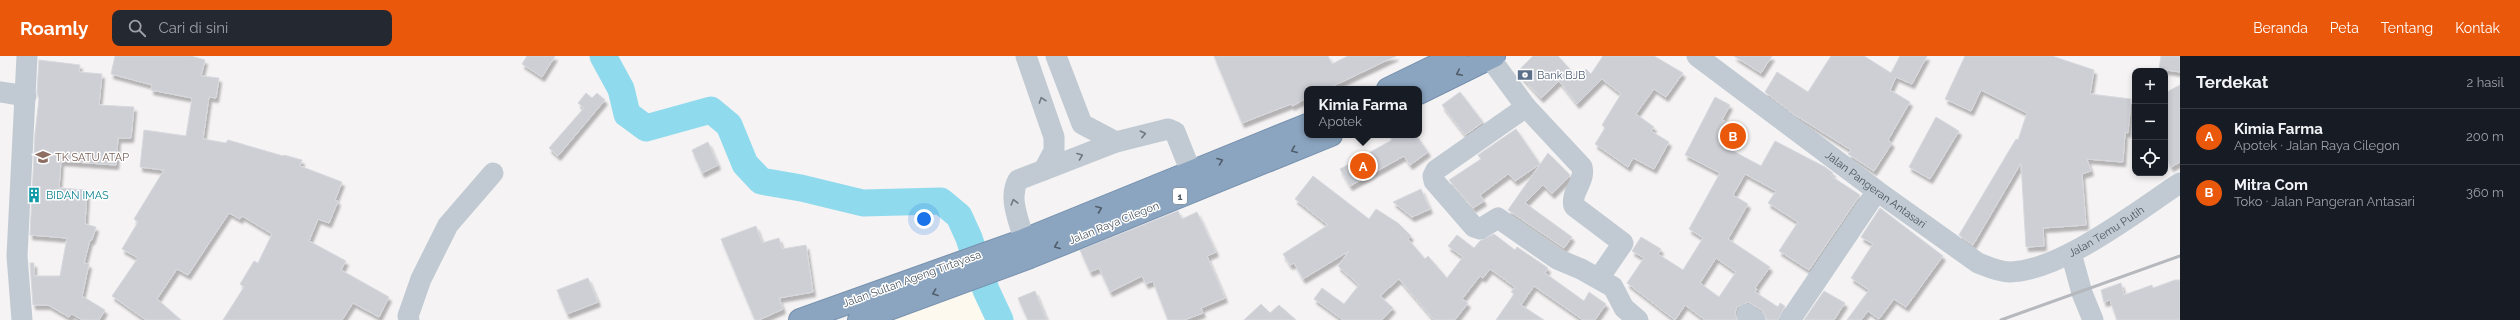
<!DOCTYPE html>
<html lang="id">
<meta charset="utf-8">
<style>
:root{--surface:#171b24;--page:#242831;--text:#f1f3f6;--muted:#9ea1a6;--line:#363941;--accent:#ea580c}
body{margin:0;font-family:Raleway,sans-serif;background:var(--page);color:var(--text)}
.controls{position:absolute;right:12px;top:12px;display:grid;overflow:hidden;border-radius:8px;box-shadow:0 2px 6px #0003}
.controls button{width:36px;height:36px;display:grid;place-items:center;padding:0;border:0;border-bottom:1px solid var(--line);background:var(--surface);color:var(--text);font:20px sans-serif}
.you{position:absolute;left:924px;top:163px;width:14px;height:14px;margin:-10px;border:3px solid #fff;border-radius:50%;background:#1a73e8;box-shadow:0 0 0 6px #1a73e833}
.badge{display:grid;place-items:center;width:26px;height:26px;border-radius:50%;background:var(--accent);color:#fff;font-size:13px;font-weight:700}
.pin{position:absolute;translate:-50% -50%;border:2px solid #fff;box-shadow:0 1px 4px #0006}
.popup{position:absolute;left:1304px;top:30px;width:118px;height:52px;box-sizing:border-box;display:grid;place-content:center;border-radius:8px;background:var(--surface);filter:drop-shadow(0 1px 3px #0005);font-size:13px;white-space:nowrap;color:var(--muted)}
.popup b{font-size:15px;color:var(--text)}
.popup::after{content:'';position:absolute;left:50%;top:100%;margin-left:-8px;border:8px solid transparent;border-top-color:var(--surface)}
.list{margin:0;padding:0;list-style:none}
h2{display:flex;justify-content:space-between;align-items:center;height:52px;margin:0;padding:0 16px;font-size:17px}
h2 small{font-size:13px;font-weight:400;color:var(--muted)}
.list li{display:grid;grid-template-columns:26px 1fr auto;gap:12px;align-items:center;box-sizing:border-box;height:56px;padding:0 16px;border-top:1px solid var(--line)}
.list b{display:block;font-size:15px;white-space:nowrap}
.list p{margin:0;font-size:13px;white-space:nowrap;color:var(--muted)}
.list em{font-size:13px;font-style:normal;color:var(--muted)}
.icon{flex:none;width:22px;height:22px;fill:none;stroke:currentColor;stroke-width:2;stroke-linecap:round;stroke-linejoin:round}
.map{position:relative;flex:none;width:2180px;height:264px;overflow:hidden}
header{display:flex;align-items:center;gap:24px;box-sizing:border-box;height:56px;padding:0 20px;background:var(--accent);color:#fff}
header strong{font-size:19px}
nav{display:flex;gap:22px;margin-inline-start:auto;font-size:14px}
.search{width:280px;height:36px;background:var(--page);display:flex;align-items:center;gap:10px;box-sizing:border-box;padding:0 14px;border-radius:8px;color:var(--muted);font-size:15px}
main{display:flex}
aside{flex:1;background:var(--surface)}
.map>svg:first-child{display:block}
</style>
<header>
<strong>Roamly</strong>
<div class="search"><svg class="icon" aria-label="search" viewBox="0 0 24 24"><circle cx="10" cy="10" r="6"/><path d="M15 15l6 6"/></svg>Cari di sini</div>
<nav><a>Beranda</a><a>Peta</a><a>Tentang</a><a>Kontak</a></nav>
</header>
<main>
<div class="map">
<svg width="2180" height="264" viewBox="0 0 2180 264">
<defs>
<filter id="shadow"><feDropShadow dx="2.5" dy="4.5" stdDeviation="1" flood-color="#0004"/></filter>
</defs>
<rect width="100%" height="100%" fill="#f5f3f3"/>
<!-- commercial -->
<path fill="#fdf9ef" d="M993 226 999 264H892Z"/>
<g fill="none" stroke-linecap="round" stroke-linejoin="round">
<!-- river -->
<path stroke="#90daee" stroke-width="27" d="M603 0 621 33 627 58 646 72 711 54 729 69 745 108 761 125 801 132 863 147 941 145 959 160 969 182 986 234 1000 264"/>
</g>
<!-- building -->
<path fill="#cdcfd5" stroke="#d7d9de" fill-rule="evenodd" filter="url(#shadow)" d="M115 0H191L205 4 201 20 219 22 216 42 209 41 203 83 226 87 228 84 283 100 284 99 302 104 300 110 342 126 335 144 338 145 329 167 318 163 309 185 346 205 341 214 389 241 379 261 353 247 342 264H223L244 231 240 228 254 205 258 207 272 178 242 160 240 163 229 157 188 219 177 213 157 243 181 264H146L112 240 138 202 122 193 138 166 134 163 164 114 140 111 144 74 186 80 192 42 151 34 152 29 111 18Z
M527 0H555L542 21 522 8Z
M1214 0H1328L1332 8 1348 0H1396L1327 33H1307V42L1292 50 1291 48 1242 67Z
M1533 0H1558L1578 22 1586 13 1591 18 1603 0H1654L1683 17 1666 41 1654 33 1636 58 1654 71 1651 75 1669 86 1654 113 1633 102 1628 111 1595 88 1605 72 1602 69 1621 38 1602 23 1577 48 1559 25 1541 42 1517 16Z
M1734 0H1772L1761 17Z
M1831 0H1864L1891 17 1900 0H1927L1912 28 1896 21 1890 34 1910 46 1888 84 1892 87 1874 115 1848 98 1851 94 1795 59 1765 36 1777 16 1808 36Z
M1965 0H2052L2094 14 2090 38 2131 43 2128 77 2125 76 2123 106 2087 103 2091 115 2082 118 2086 169 2043 172 2044 190 2026 191 2021 107 1973 189 1959 179 2016 83 2018 84 2027 57 1981 34 1971 55 1945 43Z
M2161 0H2180V16L2159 13Z
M39 4 80 9 79 16 102 18 99 49 134 51 131 82H118L116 109 61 105 59 132 87 134 85 168 96 171 92 184H90L84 207 89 208 82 240 105 254 99 264H82L72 258 69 261 48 249H33L30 207H34V220H60L67 182 30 179 35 78 39 43 37 36Z
M2180 29V106L2171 111 2165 100V37Z
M1460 36 1483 66 1465 79 1442 49Z
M586 37 592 42 597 37 605 44 558 100 549 92 584 52 578 47Z
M1715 41 1730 49 1722 64 1728 67 1718 87 1761 110 1775 85 1825 111 1833 117 1831 120 1860 139 1809 214 1779 195 1798 166 1768 147 1776 135 1745 118 1733 139 1748 148 1728 183 1770 211 1755 232 1757 233 1755 236 1778 251 1780 247 1785 250 1778 264H1767L1762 254 1748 246 1737 251 1735 257 1737 264H1705L1685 249 1675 264 1627 227 1644 202 1632 195 1641 181 1661 193 1658 198 1683 214 1703 182 1689 173 1720 117 1685 99ZM1716 202 1736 216 1719 241 1700 227Z
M1936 61 1959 75 1930 123 1909 111Z
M1516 73 1540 108 1515 125 1508 118 1480 139 1484 145 1473 152 1449 124 1481 103 1478 99Z
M1389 79H1416L1428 96 1410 109 1404 100 1350 130 1340 113 1392 84Z
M708 86 718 109 702 117 692 94Z
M1548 97 1570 119 1569 121 1552 138 1543 129 1525 147 1572 181 1564 192 1508 154Z
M1313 120 1369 163 1376 153 1398 167 1411 180 1408 183 1425 203 1428 200 1447 222 1463 201 1448 190 1457 179 1474 192 1480 185 1494 178 1515 194 1517 191 1548 212 1545 217 1584 245 1589 236 1606 248 1595 264H1583L1534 230 1521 249 1544 264H1496L1514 238 1511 236 1515 231 1490 213 1483 222 1480 220 1462 243 1468 247 1455 264H1434L1399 223 1380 240 1393 252 1382 264H1343L1314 243 1322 232 1344 248 1359 229 1338 210 1349 195 1303 223 1294 207 1290 209 1283 198 1328 169 1295 143Z
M1421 133 1430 153 1412 161 1393 146Z
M1880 152 1943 200 1906 251 1894 243 1879 263 1868 255 1861 264H1847L1869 234 1851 222 1873 188 1861 181Z
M1178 155 1182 163 1197 156 1216 196 1207 200 1225 242 1201 252 1203 257 1184 264H1168L1153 225 1146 228 1142 220 1110 236 1099 212 1090 216 1080 194Z
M756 170 762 187 779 182 782 193 806 189 813 236 779 242 783 253 759 264H755L721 183Z
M588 222 598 246 567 258 557 234Z
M2175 224H2180V264H2117L2110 244 2104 246 2101 234 2121 227 2124 239 2152 229 2153 232Z
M1035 235 1047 264H1028L1018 242Z
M1824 235 1845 247 1834 264H1804Z
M1261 248 1270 257 1279 249 1296 264H1244Z"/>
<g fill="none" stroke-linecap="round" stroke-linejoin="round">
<!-- highway casing -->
<g stroke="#7690ad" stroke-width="24">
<path id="highway" d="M1388 33 1456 0
M1419 37 1494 0
M800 264 1024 184 1307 69
M859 264 1030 201 1331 79"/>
</g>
<!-- minor -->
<g stroke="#c1cad2" stroke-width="21">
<path d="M1056 0 1082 68 1116 86 1168 73 1175 76 1191 116"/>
<path id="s1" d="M1697 0 1877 135 1978 207C1988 211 1999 216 2010 216 2061 215 2137 155 2180 127"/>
<path d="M1490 2 1526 51 1436 114 1433 120 1434 125 1474 171 1480 173 1498 162 1557 203 1581 213 1613 231 1624 252 1638 264"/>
<path d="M0 36 26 40"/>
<path d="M1526 51 1582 111C1586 125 1570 137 1574 150L1623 187 1599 222"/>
<path d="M1044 114 1116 86"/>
<path d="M1024 184C1019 164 1008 142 1018 124L1044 114 1054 95V81L1026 0"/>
<path d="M2071 197 2082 237 2093 264"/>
<path d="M1747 258 1755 264"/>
<path d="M22 264 17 200 27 0"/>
<path d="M409 264 408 260 421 223 448 169 493 117"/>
<path d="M1790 264 1877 135"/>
</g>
<!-- highway -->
<use href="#highway" stroke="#8ba5c1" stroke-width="22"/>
<!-- rail -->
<path stroke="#b5b8bd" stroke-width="3" d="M2001 264 2180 200"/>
</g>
<!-- one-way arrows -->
<defs><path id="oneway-chevron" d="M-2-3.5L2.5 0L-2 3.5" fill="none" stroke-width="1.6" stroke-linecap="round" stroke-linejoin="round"/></defs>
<g stroke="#505e6b">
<use href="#oneway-chevron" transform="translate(1459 17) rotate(154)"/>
<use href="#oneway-chevron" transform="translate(1294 94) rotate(158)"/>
<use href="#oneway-chevron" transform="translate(1220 105) rotate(-21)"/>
<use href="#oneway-chevron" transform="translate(1099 153) rotate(-22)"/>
<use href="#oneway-chevron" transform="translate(1057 190) rotate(158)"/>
<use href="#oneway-chevron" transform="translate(935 237) rotate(160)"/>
</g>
<g stroke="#6e7983">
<use href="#oneway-chevron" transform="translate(1042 44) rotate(-109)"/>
<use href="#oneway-chevron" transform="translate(1143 78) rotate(-13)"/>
<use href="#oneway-chevron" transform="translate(1080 100) rotate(-21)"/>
<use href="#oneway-chevron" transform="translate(1014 146) rotate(-105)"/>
</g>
<!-- icons -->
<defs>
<g id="bank-bare" transform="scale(1.2)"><path d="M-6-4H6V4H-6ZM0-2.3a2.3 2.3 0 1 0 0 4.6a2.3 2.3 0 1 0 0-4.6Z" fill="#5c6f8a" stroke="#fff" stroke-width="2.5" paint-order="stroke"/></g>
<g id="school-bare" transform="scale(1.2)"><path d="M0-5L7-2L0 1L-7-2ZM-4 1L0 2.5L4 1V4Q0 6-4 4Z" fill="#8d6e63" stroke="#fff" stroke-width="2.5" paint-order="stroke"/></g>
<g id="building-bare" transform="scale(1.2)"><path d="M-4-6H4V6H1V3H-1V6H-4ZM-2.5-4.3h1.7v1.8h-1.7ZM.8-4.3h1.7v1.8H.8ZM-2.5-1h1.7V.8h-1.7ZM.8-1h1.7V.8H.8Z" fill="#0f9aa8" stroke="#fff" stroke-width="2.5" paint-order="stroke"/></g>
</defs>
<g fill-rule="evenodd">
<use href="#bank-bare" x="1525" y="19"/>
<use href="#school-bare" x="43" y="101"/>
<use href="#building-bare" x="34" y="139"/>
</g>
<g text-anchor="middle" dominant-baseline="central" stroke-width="3" stroke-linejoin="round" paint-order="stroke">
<!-- shield labels -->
<rect fill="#fff" stroke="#808990" stroke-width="1" x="1173" y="132" width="14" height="16" rx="3"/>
<g font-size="10" font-weight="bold" fill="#4a5661">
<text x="1180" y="140">1</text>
</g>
<!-- service labels -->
<g font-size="11" fill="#4e5e75" stroke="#fff" text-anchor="start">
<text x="1537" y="19">Bank BJB</text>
</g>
<!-- education labels -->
<g font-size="11" fill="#785e54" stroke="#fff" text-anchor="start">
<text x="55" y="101">TK SATU ATAP</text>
</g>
<!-- street labels -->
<g font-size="11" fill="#4a5661" stroke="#fff">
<text stroke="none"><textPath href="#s1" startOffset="223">Jalan Pangeran Antasari</textPath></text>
<text transform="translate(1114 167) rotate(-22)">Jalan Raya Cilegon</text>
<text stroke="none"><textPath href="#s1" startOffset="488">Jalan Temu Putih</textPath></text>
<text transform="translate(912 223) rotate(-20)">Jalan Sultan Ageng Tirtayasa</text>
</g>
<!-- culture labels -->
<g font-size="11" fill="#0d838f" stroke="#fff" text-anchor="start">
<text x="46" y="139">BIDAN IMAS</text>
</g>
</g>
</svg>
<div class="controls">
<button>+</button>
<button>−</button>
<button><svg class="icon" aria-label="locate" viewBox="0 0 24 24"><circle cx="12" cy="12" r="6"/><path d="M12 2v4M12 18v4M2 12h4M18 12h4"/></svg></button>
</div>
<div class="you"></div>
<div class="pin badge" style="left:1363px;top:110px">A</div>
<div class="popup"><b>Kimia Farma</b>Apotek</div>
<div class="pin badge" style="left:1733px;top:80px">B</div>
</div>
<aside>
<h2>Terdekat<small>2 hasil</small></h2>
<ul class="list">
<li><span class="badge">A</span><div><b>Kimia Farma</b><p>Apotek · Jalan Raya Cilegon</p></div><em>200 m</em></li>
<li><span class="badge">B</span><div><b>Mitra Com</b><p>Toko · Jalan Pangeran Antasari</p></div><em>360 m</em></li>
</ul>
</aside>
</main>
